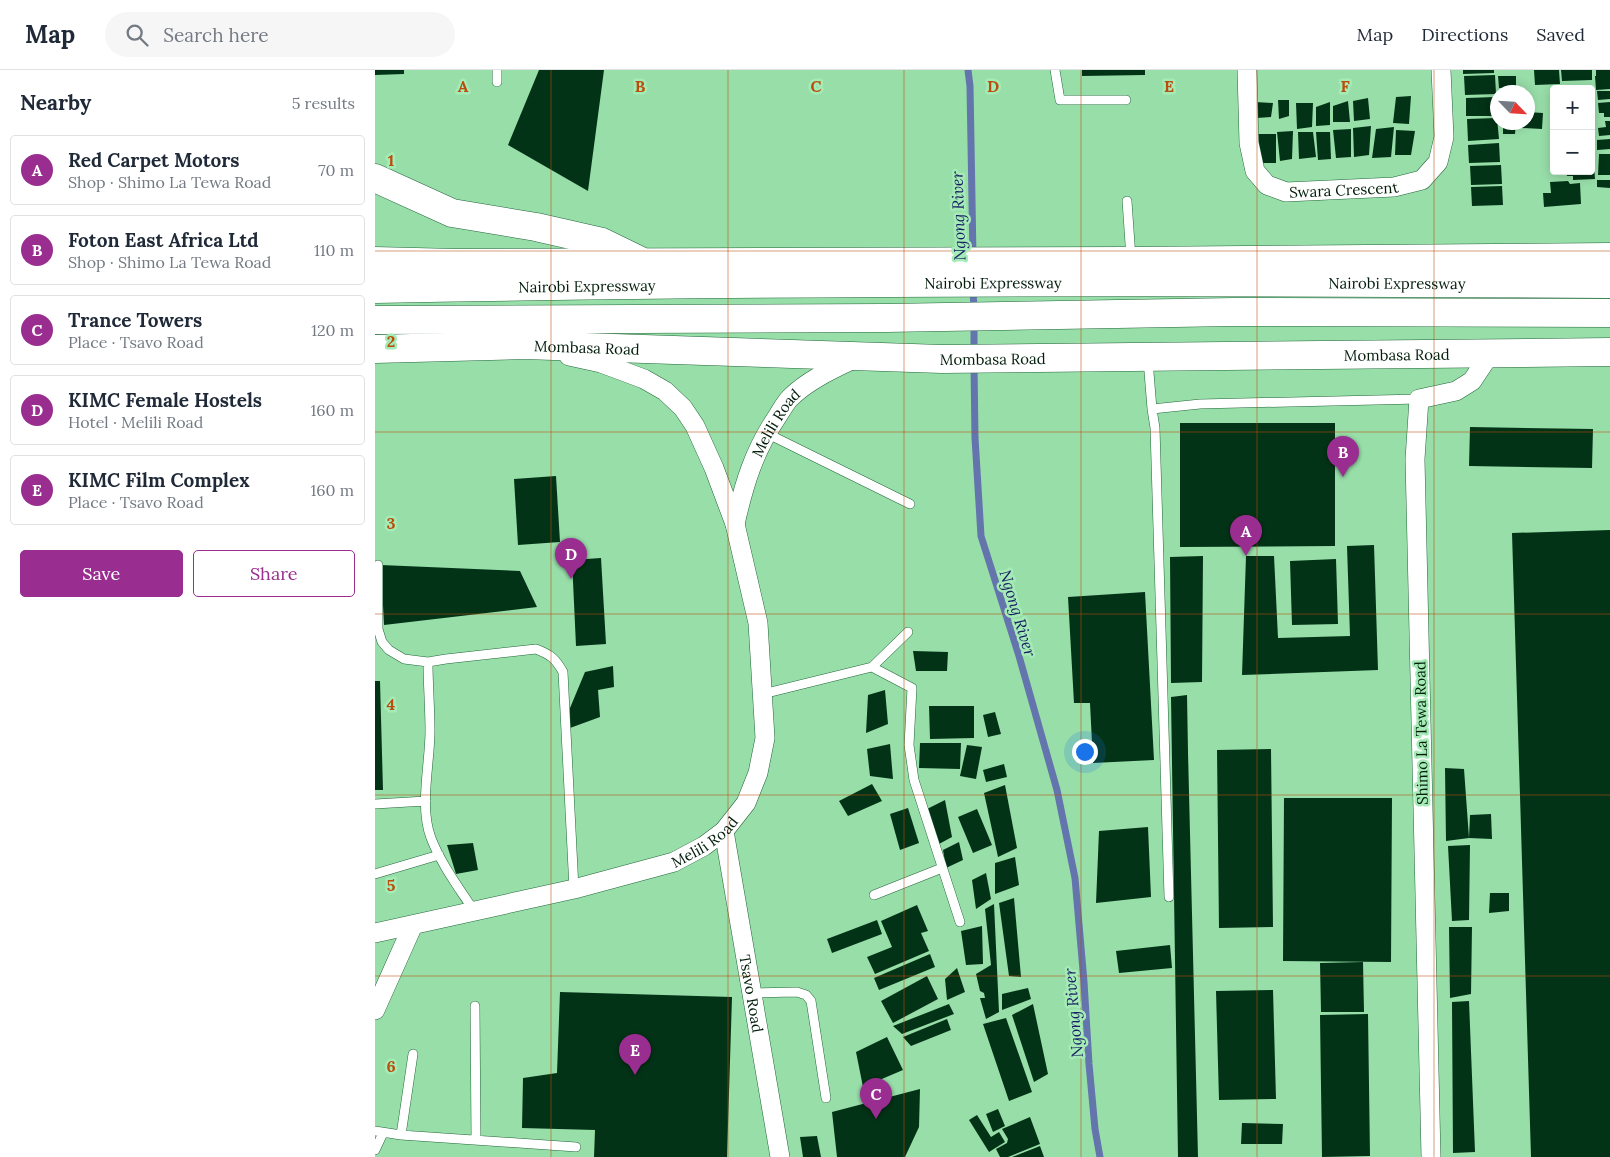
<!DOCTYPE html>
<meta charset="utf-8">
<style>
:root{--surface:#fff;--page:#f6f6f7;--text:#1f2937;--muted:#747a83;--line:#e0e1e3;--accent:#992e90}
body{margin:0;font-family:Lora,serif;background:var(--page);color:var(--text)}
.controls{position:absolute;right:15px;top:15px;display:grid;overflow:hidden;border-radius:5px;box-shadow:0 2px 12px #0003}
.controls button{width:45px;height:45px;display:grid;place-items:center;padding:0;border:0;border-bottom:1px solid var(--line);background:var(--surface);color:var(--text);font:25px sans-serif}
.compass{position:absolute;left:1115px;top:15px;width:45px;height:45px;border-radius:50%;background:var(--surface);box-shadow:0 2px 12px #0003;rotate:115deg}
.you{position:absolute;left:709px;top:681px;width:18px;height:18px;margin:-12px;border:4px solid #fff;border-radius:50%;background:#1a73e8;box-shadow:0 0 0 8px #1a73e833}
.badge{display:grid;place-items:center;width:32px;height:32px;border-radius:50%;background:var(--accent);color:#fff;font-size:16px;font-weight:700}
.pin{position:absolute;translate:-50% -41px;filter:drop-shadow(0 1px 2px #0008)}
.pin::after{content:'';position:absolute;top:26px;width:18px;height:15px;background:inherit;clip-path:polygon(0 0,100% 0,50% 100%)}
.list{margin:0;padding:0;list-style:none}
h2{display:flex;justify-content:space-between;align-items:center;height:65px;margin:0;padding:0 20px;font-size:21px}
h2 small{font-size:16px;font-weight:400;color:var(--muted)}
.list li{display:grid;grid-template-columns:32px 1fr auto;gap:15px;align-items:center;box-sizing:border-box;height:70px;margin:0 10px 10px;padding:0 10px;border:1px solid var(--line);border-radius:5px}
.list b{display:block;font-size:19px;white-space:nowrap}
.list p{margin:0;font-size:16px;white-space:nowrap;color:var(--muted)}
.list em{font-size:16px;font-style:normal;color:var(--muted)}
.actions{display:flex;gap:10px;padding:15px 20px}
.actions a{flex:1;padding:11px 0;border:1px solid var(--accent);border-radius:5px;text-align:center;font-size:18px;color:var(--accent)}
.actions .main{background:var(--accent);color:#fff}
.icon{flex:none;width:28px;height:28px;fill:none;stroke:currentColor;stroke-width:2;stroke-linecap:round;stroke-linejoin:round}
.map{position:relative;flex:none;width:1235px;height:1087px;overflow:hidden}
header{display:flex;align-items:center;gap:30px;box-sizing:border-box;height:70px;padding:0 25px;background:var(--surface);border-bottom:1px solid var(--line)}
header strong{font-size:24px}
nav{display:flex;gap:28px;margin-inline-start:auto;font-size:18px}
.search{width:350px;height:45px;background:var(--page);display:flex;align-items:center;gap:12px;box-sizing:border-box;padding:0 18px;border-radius:28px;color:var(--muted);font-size:19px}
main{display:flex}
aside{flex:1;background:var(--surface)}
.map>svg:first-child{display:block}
</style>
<header>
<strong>Map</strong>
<div class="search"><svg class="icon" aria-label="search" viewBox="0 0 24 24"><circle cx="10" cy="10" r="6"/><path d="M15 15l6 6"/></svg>Search here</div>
<nav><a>Map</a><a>Directions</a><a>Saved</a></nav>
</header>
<main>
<aside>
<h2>Nearby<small>5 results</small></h2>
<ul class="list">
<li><span class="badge">A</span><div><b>Red Carpet Motors</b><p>Shop · Shimo La Tewa Road</p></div><em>70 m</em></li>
<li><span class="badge">B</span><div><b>Foton East Africa Ltd</b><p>Shop · Shimo La Tewa Road</p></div><em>110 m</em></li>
<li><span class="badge">C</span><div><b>Trance Towers</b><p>Place · Tsavo Road</p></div><em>120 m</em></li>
<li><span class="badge">D</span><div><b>KIMC Female Hostels</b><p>Hotel · Melili Road</p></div><em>160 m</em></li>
<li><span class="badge">E</span><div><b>KIMC Film Complex</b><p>Place · Tsavo Road</p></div><em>160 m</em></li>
</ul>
<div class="actions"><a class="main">Save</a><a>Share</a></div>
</aside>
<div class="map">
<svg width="1235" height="1087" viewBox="0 0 1235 1087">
<rect width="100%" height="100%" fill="#98dea9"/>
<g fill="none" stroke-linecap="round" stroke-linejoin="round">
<!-- stream -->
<path stroke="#6474ad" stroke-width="7" d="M593 0 595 16 598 187
M598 218 599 242
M599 253V284
M599 295 600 368 606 466 644 586 682 720 700 808 709 912 714 994 720 1059 725 1087"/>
</g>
<!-- building -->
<path fill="#033316" d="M0 0H29V4L0 5Z
M164 0H229L213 121 133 75Z
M707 0H770V5L707 6Z
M1088 0H1119V3L1088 4Z
M1159 0H1184L1185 14 1160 15Z
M1186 0H1217V10L1187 11Z
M1221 0H1235V5L1221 6Z
M1120 5 1121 24 1090 25 1089 6Z
M1235 5V19L1221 20 1220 6Z
M1123 6H1141V19L1124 18Z
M1218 16V34H1216V19H1189V17Z
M1222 21H1235V29L1223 30Z
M1036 26 1034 54 1018 53 1021 27Z
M1121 27 1122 46H1091V28Z
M993 28 995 49 979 51 978 31Z
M903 30H914V46L904 49Z
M973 31 975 52H958V36Z
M880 32 898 33 896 47 882 48Z
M955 32V55L941 56V37Z
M1235 32V47H1229V43H1224L1223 33Z
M921 33H938L937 57 922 59Z
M1216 39H1218L1219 71H1216Z
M1152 42 1168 43 1167 59 1147 58 1146 52H1152Z
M1122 48 1124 69 1093 71 1092 49Z
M1230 51H1235V65L1224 66 1223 58 1231 57Z
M1128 52H1141L1140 64H1128Z
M996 56 994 85 979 87 978 58Z
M1019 57 1016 87 997 88 1001 59Z
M976 59V87L961 88 958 60Z
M1021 60 1040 61 1036 85H1020Z
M918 61 917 89 905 91 902 62Z
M923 62H938L941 87 924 89Z
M941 62H955L956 89 943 90Z
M879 64H901V93H885Z
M1235 69V79L1222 80V70Z
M1124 73 1125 92 1094 93 1093 75Z
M1224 84H1235V105H1223Z
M1126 95 1127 114 1096 115 1095 96Z
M1216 96H1219L1220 109 1198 110V106H1192L1191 101H1216Z
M1222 110H1235V118L1222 117Z
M1193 111 1195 114 1205 113 1206 134 1169 137 1168 123H1176L1175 112Z
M1127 116 1128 135 1097 136 1096 117Z
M805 353H960V476L805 477Z
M1095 357 1218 359 1217 398 1094 396Z
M181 406 185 472 143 475 139 409Z
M1235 460V1087H1156L1137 463Z
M999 475 1003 600 867 605 871 486H899L903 568 975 566 972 476Z
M828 486 827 612 796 613 795 487Z
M226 488 231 574 201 576 197 490Z
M961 489 963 554 917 555 915 491Z
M6 495 145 501 162 537 9 555Z
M770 522 779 690 718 693 715 633H699L693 527Z
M538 581 573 582 572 601H541Z
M238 596 239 617 223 620 225 647 195 658V638L210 602Z
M0 611H5L8 720H0Z
M510 620 513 654 491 663 493 625Z
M812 625 813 682 823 1087H803L796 627Z
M554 636H599V668L555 669Z
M620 642 626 664 613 667 608 645Z
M545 673H586L585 699 544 698Z
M515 674 518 709 495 706 492 679Z
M592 675 607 677 601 709 585 706Z
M896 679 898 857 844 858 842 680Z
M629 694 632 707 611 712 608 700Z
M1070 698 1089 699 1094 768 1095 745 1116 744 1117 769 1094 768 1071 771Z
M497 714 507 731 473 746 464 731Z
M630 715 642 778 623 787 609 723Z
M909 728H1017L1016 892 908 891Z
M570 730 577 767 564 774 550 740Z
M533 738 544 773 525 780 515 744Z
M602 739 617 775 598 783 583 747Z
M773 757 776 827 721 833 724 761Z
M584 772 588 790 571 798 568 780Z
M98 773 103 800 81 804 72 775Z
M1095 775 1094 850 1077 851 1073 776Z
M640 787 644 815 620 824V793Z
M611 803 616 829 601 839 597 810Z
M1115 823H1134V841L1114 843Z
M639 828 646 907 634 906 624 833Z
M619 834 624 942 611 949 605 928H610L609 923 605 921 601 904 616 895 610 839Z
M542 835 553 861 546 863 554 881 500 904 492 887 517 877 506 851Z
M502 850 507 864 457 883 452 869Z
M607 856 608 894 591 895 586 861Z
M1074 857H1097L1096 924 1075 928Z
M795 875 797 898 744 903 741 881Z
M555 884 560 897 504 920 499 908Z
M988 892 989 942H946L945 893Z
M582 898 590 922 572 930 570 909Z
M552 906 563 929 518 953 506 931Z
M653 918 656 929 627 940V924Z
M898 920 901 1029 844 1030 841 921Z
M185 922 357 927 352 1087H219L220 1060 147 1058 148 1008 182 1003Z
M1094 931 1100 1082 1078 1083 1077 932Z
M574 934 579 944 527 964 518 956Z
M658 934 673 1004 659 1012 637 945Z
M993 944 995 1086 947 1087 945 945Z
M631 948 657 1022 634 1031 608 954Z
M572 949 576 960 536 976 528 967Z
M512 967 528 1000 488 1017 481 982Z
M545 1019 544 1057 530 1087H462L457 1042Z
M623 1039 630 1056 618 1062 611 1044Z
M602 1045 616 1067 624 1062 630 1072 614 1082 594 1050Z
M655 1047 665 1074 633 1087H625L621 1079 632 1073 633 1069 627 1059Z
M867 1053 908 1054 907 1074H866Z
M442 1066 446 1087H428L425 1067Z
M665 1076 669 1087H637Z"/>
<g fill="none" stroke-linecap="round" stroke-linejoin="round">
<!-- service casing -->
<g stroke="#216739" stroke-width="10">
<path id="service" d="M122 0V12
M680 0 685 30H751
M752 131 756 188
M773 290 777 339
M391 363 535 434
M3 495V559L7 572 14 580 29 589 53 592
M497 597 533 562
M388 624 497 597 537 618 534 675 539 710 585 852
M0 734 51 731
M0 804 64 785
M499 825 567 798
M794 827 780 358 777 339 825 334 1044 329
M99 841C84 818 66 794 56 768 44 737 55 694 55 661 55 638 53 615 53 592L71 589 161 579C176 585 180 588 188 602L199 819
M377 923 422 922 431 925 436 931 451 1028
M100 936 101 1070
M0 1061 26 1065 201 1077
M26 1065 38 984
M0 1080 8 1063"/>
</g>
<!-- minor casing -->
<g stroke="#216739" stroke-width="20">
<g id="minor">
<path id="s1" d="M872 0 874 73 880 101 892 115 911 122 1019 117 1047 110 1063 92 1069 67 1066 0"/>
<path id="s2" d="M360 454C369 414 379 381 402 347 406 341 410 333 415 328 433 310 458 299 481 288"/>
<path id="s3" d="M349 761 405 1087"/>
<path id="s4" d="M0 863 199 819 299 792 329 776 349 761 371 733 383 703 390 668 383 553 360 454 339 398 320 356 308 338 290 321 269 309 226 293 194 286"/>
<path d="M0 940 38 855"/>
<path d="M1056 1087 1040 389 1044 329 1081 321 1097 311 1115 284"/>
</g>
</g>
<!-- trunk casing -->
<g stroke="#216739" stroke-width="29">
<g id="trunk">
<path d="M0 108 77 143 161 157 227 172 264 190"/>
<path d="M0 191 81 193 757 191 1235 187"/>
<path id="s5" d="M0 279 149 275 567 289 1235 282"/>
</g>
</g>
<!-- motorway casing -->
<g stroke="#216739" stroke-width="29">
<g id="motorway">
<path id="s6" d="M0 219C412 211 823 211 1235 214"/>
<path d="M0 250 511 248 858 242 1235 243"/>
</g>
</g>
<!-- service -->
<use href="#service" stroke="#fff" stroke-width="9"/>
<!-- minor -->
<use href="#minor" stroke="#fff" stroke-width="19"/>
<!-- trunk -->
<use href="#trunk" stroke="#fff" stroke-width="28"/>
<!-- motorway -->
<use href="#motorway" stroke="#fff" stroke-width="28"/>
</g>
<!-- grid -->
<path fill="none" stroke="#ba4d0c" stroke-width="1" stroke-opacity="0.55" d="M176 0V1087M353 0V1087M529 0V1087M706 0V1087M882 0V1087M1059 0V1087M0 181H1235M0 362H1235M0 544H1235M0 725H1235M0 906H1235"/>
<g text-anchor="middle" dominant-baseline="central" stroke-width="5" stroke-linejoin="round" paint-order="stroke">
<!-- street labels -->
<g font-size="15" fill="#021e0b" stroke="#a5ebb6">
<text stroke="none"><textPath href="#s1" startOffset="198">Swara Crescent</textPath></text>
<text stroke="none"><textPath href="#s6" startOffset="1022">Nairobi Expressway</textPath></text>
<text stroke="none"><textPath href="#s6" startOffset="618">Nairobi Expressway</textPath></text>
<text stroke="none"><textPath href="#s6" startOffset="212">Nairobi Expressway</textPath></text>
<text stroke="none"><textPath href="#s5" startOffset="212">Mombasa Road</textPath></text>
<text stroke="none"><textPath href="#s5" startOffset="1022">Mombasa Road</textPath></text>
<text stroke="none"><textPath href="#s5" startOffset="618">Mombasa Road</textPath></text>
<text stroke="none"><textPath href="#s2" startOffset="110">Melili Road</textPath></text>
<text transform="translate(1046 663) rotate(-91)">Shimo La Tewa Road</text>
<text stroke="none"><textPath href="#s4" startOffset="344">Melili Road</textPath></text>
<text stroke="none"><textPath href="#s3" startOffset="165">Tsavo Road</textPath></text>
</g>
<!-- water labels -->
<g font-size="16" font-style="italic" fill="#171e63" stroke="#a5ebb6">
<text transform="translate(583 146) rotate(-92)">Ngong River</text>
<text transform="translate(643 543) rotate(73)">Ngong River</text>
<text transform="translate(698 943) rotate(-95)">Ngong River</text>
</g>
</g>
<g font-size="16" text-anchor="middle" font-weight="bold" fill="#ba4d0c" stroke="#a5ebb6" stroke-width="5" stroke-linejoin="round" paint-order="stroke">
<text x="88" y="22">A</text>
<text x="265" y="22">B</text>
<text x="441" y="22">C</text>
<text x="618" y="22">D</text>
<text x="794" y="22">E</text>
<text x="970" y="22">F</text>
<text x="16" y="96">1</text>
<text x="16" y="277">2</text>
<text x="16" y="459">3</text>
<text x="16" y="640">4</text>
<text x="16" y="821">5</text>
<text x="16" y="1002">6</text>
</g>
</svg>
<div class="controls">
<button>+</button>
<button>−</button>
</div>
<svg class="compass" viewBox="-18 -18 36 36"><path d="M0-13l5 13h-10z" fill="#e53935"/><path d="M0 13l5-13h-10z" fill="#747a83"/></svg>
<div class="you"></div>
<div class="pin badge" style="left:871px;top:486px">A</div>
<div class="pin badge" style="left:968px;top:407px">B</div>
<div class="pin badge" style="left:501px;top:1049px">C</div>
<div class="pin badge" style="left:196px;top:509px">D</div>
<div class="pin badge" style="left:260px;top:1005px">E</div>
</div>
</main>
